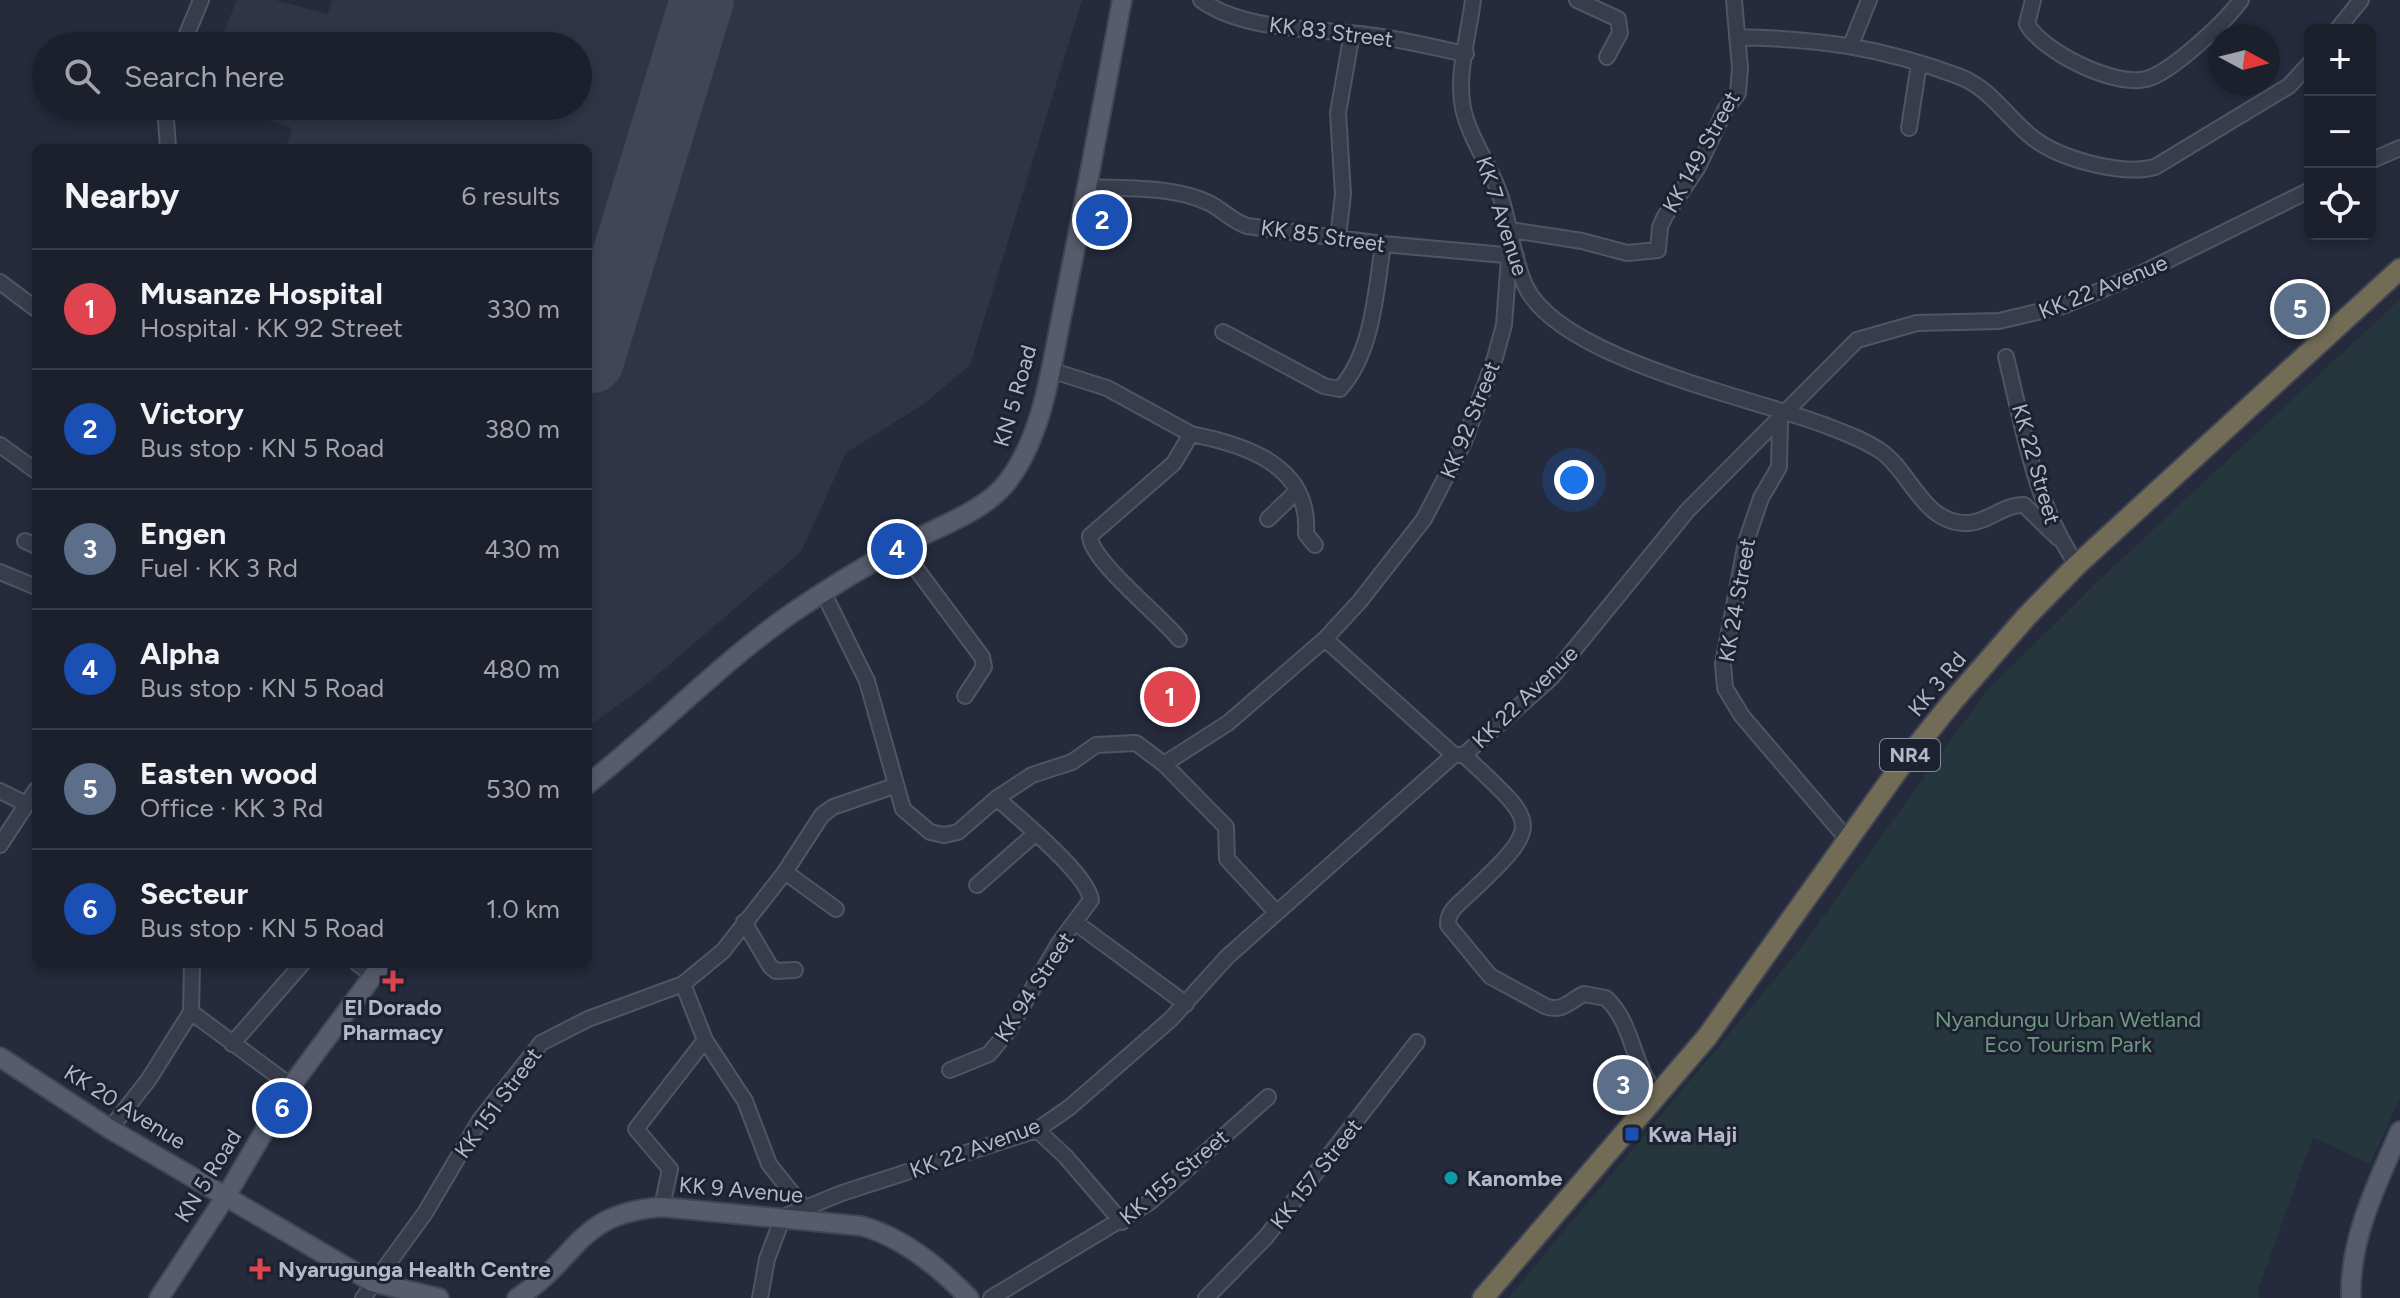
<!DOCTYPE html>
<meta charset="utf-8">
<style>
:root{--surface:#1c202d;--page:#252835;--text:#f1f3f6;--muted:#a0a3aa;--line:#3a3e49;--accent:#d93025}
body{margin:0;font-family:Figtree,sans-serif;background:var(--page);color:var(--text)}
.controls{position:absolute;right:24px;top:24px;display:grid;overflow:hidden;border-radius:12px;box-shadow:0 4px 12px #0003}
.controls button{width:72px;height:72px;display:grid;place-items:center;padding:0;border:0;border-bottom:2px solid var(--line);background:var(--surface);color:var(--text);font:40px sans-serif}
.compass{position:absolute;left:2208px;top:24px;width:72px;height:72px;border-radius:50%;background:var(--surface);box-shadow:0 4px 12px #0003;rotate:97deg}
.you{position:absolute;left:1574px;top:480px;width:28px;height:28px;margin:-20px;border:6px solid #fff;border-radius:50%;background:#1a73e8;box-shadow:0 0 0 12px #1a73e833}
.badge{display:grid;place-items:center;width:52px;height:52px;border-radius:50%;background:var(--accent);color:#fff;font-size:26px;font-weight:700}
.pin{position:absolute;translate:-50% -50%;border:4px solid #fff;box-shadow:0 2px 8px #0006}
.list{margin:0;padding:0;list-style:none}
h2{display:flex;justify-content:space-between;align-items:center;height:104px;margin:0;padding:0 32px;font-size:34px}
h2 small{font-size:26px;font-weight:400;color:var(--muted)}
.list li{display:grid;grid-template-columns:52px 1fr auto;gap:24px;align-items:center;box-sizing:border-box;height:120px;padding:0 32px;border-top:2px solid var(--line)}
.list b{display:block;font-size:30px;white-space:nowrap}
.list p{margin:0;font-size:26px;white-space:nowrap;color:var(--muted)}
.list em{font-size:26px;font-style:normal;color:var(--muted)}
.icon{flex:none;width:44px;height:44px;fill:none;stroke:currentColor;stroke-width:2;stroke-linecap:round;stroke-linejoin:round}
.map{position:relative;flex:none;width:2400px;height:1298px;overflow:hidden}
.search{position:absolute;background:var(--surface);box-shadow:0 4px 12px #0003;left:32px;top:32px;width:560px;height:88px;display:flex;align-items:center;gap:20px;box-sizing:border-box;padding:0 28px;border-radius:44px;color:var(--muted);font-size:30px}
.panel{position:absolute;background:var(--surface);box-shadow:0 4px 12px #0003;left:32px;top:144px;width:560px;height:824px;border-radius:12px}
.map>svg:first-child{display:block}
</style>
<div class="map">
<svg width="2400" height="1298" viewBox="0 0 2400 1298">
<rect width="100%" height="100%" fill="#252a3c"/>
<!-- airport -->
<path fill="#2f3546" d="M237 0H275L328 14 332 0H1082L970 365 925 403 846 453 801 552 644 686 588 727V148H286L292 128 225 106H578V46H218Z"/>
<!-- green -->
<path fill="#26363d" d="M2400 299V1098L2370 1164 2313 1137 2258 1290 2259 1298H1508L1800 949 1985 693 2100 579Z"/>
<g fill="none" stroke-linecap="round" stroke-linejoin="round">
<!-- runway -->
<path stroke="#404558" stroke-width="64" d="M592 361 702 0"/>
<!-- minor casing -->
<g stroke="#505564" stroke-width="18">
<path id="minor" d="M1201 0C1244 32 1321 28 1375 36 1405 40 1436 48 1466 54
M1473 0C1469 34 1456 75 1463 108 1469 137 1489 164 1499 192 1510 222 1512 256 1525 285 1558 359 1754 398 1827 426 1845 433 1865 440 1882 452 1911 473 1924 524 1967 523 1987 523 2004 504 2024 505L2058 538
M1577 0 1618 19 1620 33 1607 57
M2033 0 2027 24C2043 52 2114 87 2146 79 2171 73 2226 21 2241 0
M2337 30 2361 0
M1737 37C1821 39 1880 47 1958 76 1991 88 2007 118 2033 138 2060 159 2122 176 2155 167L2289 86 2310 63
M1851 45 1869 0
M182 46 201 0
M165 106 168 148
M1909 128 1919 64
M2370 161 2400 148
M1089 187C1127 189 1174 186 1209 203 1223 210 1232 221 1247 226L1383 244 1516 256
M1511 230 1582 241 1627 253 1658 250 1660 227 1665 216 1698 167 1725 110 1738 93 1740 68 1734 0
M1338 238 1343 194 1338 113 1352 33
M0 282 36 309
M1223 332 1324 386 1340 389C1373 352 1376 291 1383 244
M2006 357C2024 430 2034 502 2077 565
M1050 370 1107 388 1191 434 1174 463 1090 536C1090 560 1161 616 1179 639
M1780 419 1779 467 1761 498 1746 542 1723 664 1725 688 1742 716 1848 840
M1191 434C1247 445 1311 466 1306 534L1315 545
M0 445 36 471
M1268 519 1296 492
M25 541 36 546
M900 547 982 657 984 667 965 696
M0 572 36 587
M823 592 867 681 903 809 930 832 944 835 958 832 997 798 1032 775 1072 762 1096 745 1136 743 1164 764 1228 723 1325 639 1360 601 1424 519 1464 442 1495 358 1504 325 1509 258
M1325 639 1454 755
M1464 755C1539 826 1545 822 1467 896 1458 904 1447 912 1448 925L1490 976 1545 1006C1562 1013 1569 1001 1584 994L1606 998C1635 1025 1631 1067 1659 1096
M1164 764 1226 827 1227 859 1276 912
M0 791 26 804
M0 845 36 790
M785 872 836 909
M977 885 1036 833
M744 922 770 966 776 971 795 970
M1076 923 1186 1004
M358 964 373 975
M191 1012 291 1086
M705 1040 745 1101 769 1164 804 1208
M232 1044 302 964
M950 1070 989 1054 1008 1031 1059 943 1091 900C1087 873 1019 819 997 798
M110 1129 149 1079 191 1012 192 964
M1037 1130 1065 1156 1122 1222
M662 1207 670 1169 636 1129 705 1040 683 984
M363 1298 425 1213 480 1120 541 1043 588 1019 683 984 723 951 785 872 822 815 833 807 894 786
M760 1298 767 1259 783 1217 842 1193 1037 1130 1070 1107 1171 1019 1227 957 1454 755H1464L1551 678 1687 511 1857 340 1917 323 1999 321 2063 306 2142 273 2310 190
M991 1298 1150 1202 1268 1097
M1206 1298 1266 1237 1417 1042"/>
</g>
<!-- major casing -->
<g stroke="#414655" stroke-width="22">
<path id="major" d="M588 784C658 729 719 664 792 613 827 589 863 567 900 547 934 528 985 512 1008 481 1044 433 1051 366 1063 309 1084 206 1103 103 1122 0
M0 1057 110 1129 372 1282 439 1298
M159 1298 226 1196 291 1086 382 964
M517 1298C579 1259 575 1213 662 1207L862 1226C904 1238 939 1267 969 1298
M2351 1298C2349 1239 2377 1184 2400 1131"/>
</g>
<!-- highway casing -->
<g stroke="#404554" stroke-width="24">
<path id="highway" d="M1483 1298 1707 1037 1900 767 1953 701 2027 616 2077 565 2400 269"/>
</g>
<!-- minor -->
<use href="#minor" stroke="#383d4c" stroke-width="14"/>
<!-- major -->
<use href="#major" stroke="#565c6c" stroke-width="18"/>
<!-- highway -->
<use href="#highway" stroke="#726c56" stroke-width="20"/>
</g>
<!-- markers -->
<g fill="#e0444e" stroke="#1d2231" stroke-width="3">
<path d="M389 969h8v8h8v8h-8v8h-8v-8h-8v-8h8z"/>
<path d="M256 1257h8v8h8v8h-8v8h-8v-8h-8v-8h8z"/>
</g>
<rect fill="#1a4fb4" stroke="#1d2231" stroke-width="3" x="1624" y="1126" width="16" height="16" rx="4"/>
<circle fill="#0f9aa8" stroke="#1d2231" stroke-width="3" cx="1451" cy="1178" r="8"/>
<g text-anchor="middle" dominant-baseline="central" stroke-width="6" stroke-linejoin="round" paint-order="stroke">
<!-- shield labels -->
<rect fill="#1d2231" stroke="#878b9b" stroke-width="2" x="1880" y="739" width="60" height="32" rx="6"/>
<g font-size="20" font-weight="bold" fill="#b4b8c8">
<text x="1910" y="755">NR4</text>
</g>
<!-- street labels -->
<g font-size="22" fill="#b4b8c8" stroke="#1d2231">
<text transform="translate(1331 32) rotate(7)">KK 83 Street</text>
<text transform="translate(1701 152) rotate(-61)">KK 149 Street</text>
<text transform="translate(1502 216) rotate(72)">KK 7 Avenue</text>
<text transform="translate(1323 236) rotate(8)">KK 85 Street</text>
<text transform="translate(2103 287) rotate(-22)">KK 22 Avenue</text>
<text transform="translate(1015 396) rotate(-74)">KN 5 Road</text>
<text transform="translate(1470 420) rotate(-68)">KK 92 Street</text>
<text transform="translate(2036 464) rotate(74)">KK 22 Street</text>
<text transform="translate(1737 600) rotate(-80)">KK 24 Street</text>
<text transform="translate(1937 684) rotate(-50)">KK 3 Rd</text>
<text transform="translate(1525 697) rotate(-44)">KK 22 Avenue</text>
<text transform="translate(1034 987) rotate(-57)">KK 94 Street</text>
<text transform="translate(498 1103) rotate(-54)">KK 151 Street</text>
<text transform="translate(125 1107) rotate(32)">KK 20 Avenue</text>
<text transform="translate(975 1148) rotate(-20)">KK 22 Avenue</text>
<text transform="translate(1316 1174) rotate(-52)">KK 157 Street</text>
<text transform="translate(208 1176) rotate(-58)">KN 5 Road</text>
<text transform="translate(1174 1177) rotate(-40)">KK 155 Street</text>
<text transform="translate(741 1190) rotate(5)">KK 9 Avenue</text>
</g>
<!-- poi labels -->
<g font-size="22" font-weight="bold" fill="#b4b8c8" stroke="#1d2231" text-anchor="start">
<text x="393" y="1007" text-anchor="middle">El Dorado<tspan x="393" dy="25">Pharmacy</tspan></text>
<text x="1648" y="1134">Kwa Haji</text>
<text x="1467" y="1178">Kanombe</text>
<text x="278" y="1269">Nyarugunga Health Centre</text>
</g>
<!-- park labels -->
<g font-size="22" fill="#6c987e" stroke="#1d2231">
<text x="2068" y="1019">Nyandungu Urban Wetland<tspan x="2068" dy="25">Eco Tourism Park</tspan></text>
</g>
</g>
</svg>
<div class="controls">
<button>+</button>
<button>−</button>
<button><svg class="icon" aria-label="locate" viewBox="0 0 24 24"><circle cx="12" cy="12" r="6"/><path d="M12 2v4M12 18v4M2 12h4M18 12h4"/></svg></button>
</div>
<svg class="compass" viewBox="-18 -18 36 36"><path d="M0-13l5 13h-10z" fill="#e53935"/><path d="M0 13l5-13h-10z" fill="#a0a3aa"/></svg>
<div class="you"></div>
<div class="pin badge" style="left:1170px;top:697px;background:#e0444e">1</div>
<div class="pin badge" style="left:1102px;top:220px;background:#1a4fb4">2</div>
<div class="pin badge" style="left:1623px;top:1085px;background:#5c6f8a">3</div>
<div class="pin badge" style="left:897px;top:549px;background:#1a4fb4">4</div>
<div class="pin badge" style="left:2300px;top:309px;background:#5c6f8a">5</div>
<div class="pin badge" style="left:282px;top:1108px;background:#1a4fb4">6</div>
<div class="search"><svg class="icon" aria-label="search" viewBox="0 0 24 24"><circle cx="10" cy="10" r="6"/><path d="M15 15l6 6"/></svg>Search here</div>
<section class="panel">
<h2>Nearby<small>6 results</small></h2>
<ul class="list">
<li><span class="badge" style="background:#e0444e">1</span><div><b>Musanze Hospital</b><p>Hospital · KK 92 Street</p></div><em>330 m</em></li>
<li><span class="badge" style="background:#1a4fb4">2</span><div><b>Victory</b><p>Bus stop · KN 5 Road</p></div><em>380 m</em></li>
<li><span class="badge" style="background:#5c6f8a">3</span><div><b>Engen</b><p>Fuel · KK 3 Rd</p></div><em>430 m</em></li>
<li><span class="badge" style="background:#1a4fb4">4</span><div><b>Alpha</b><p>Bus stop · KN 5 Road</p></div><em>480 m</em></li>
<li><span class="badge" style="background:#5c6f8a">5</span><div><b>Easten wood</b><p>Office · KK 3 Rd</p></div><em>530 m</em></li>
<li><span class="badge" style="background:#1a4fb4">6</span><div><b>Secteur</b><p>Bus stop · KN 5 Road</p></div><em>1.0 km</em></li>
</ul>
</section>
</div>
